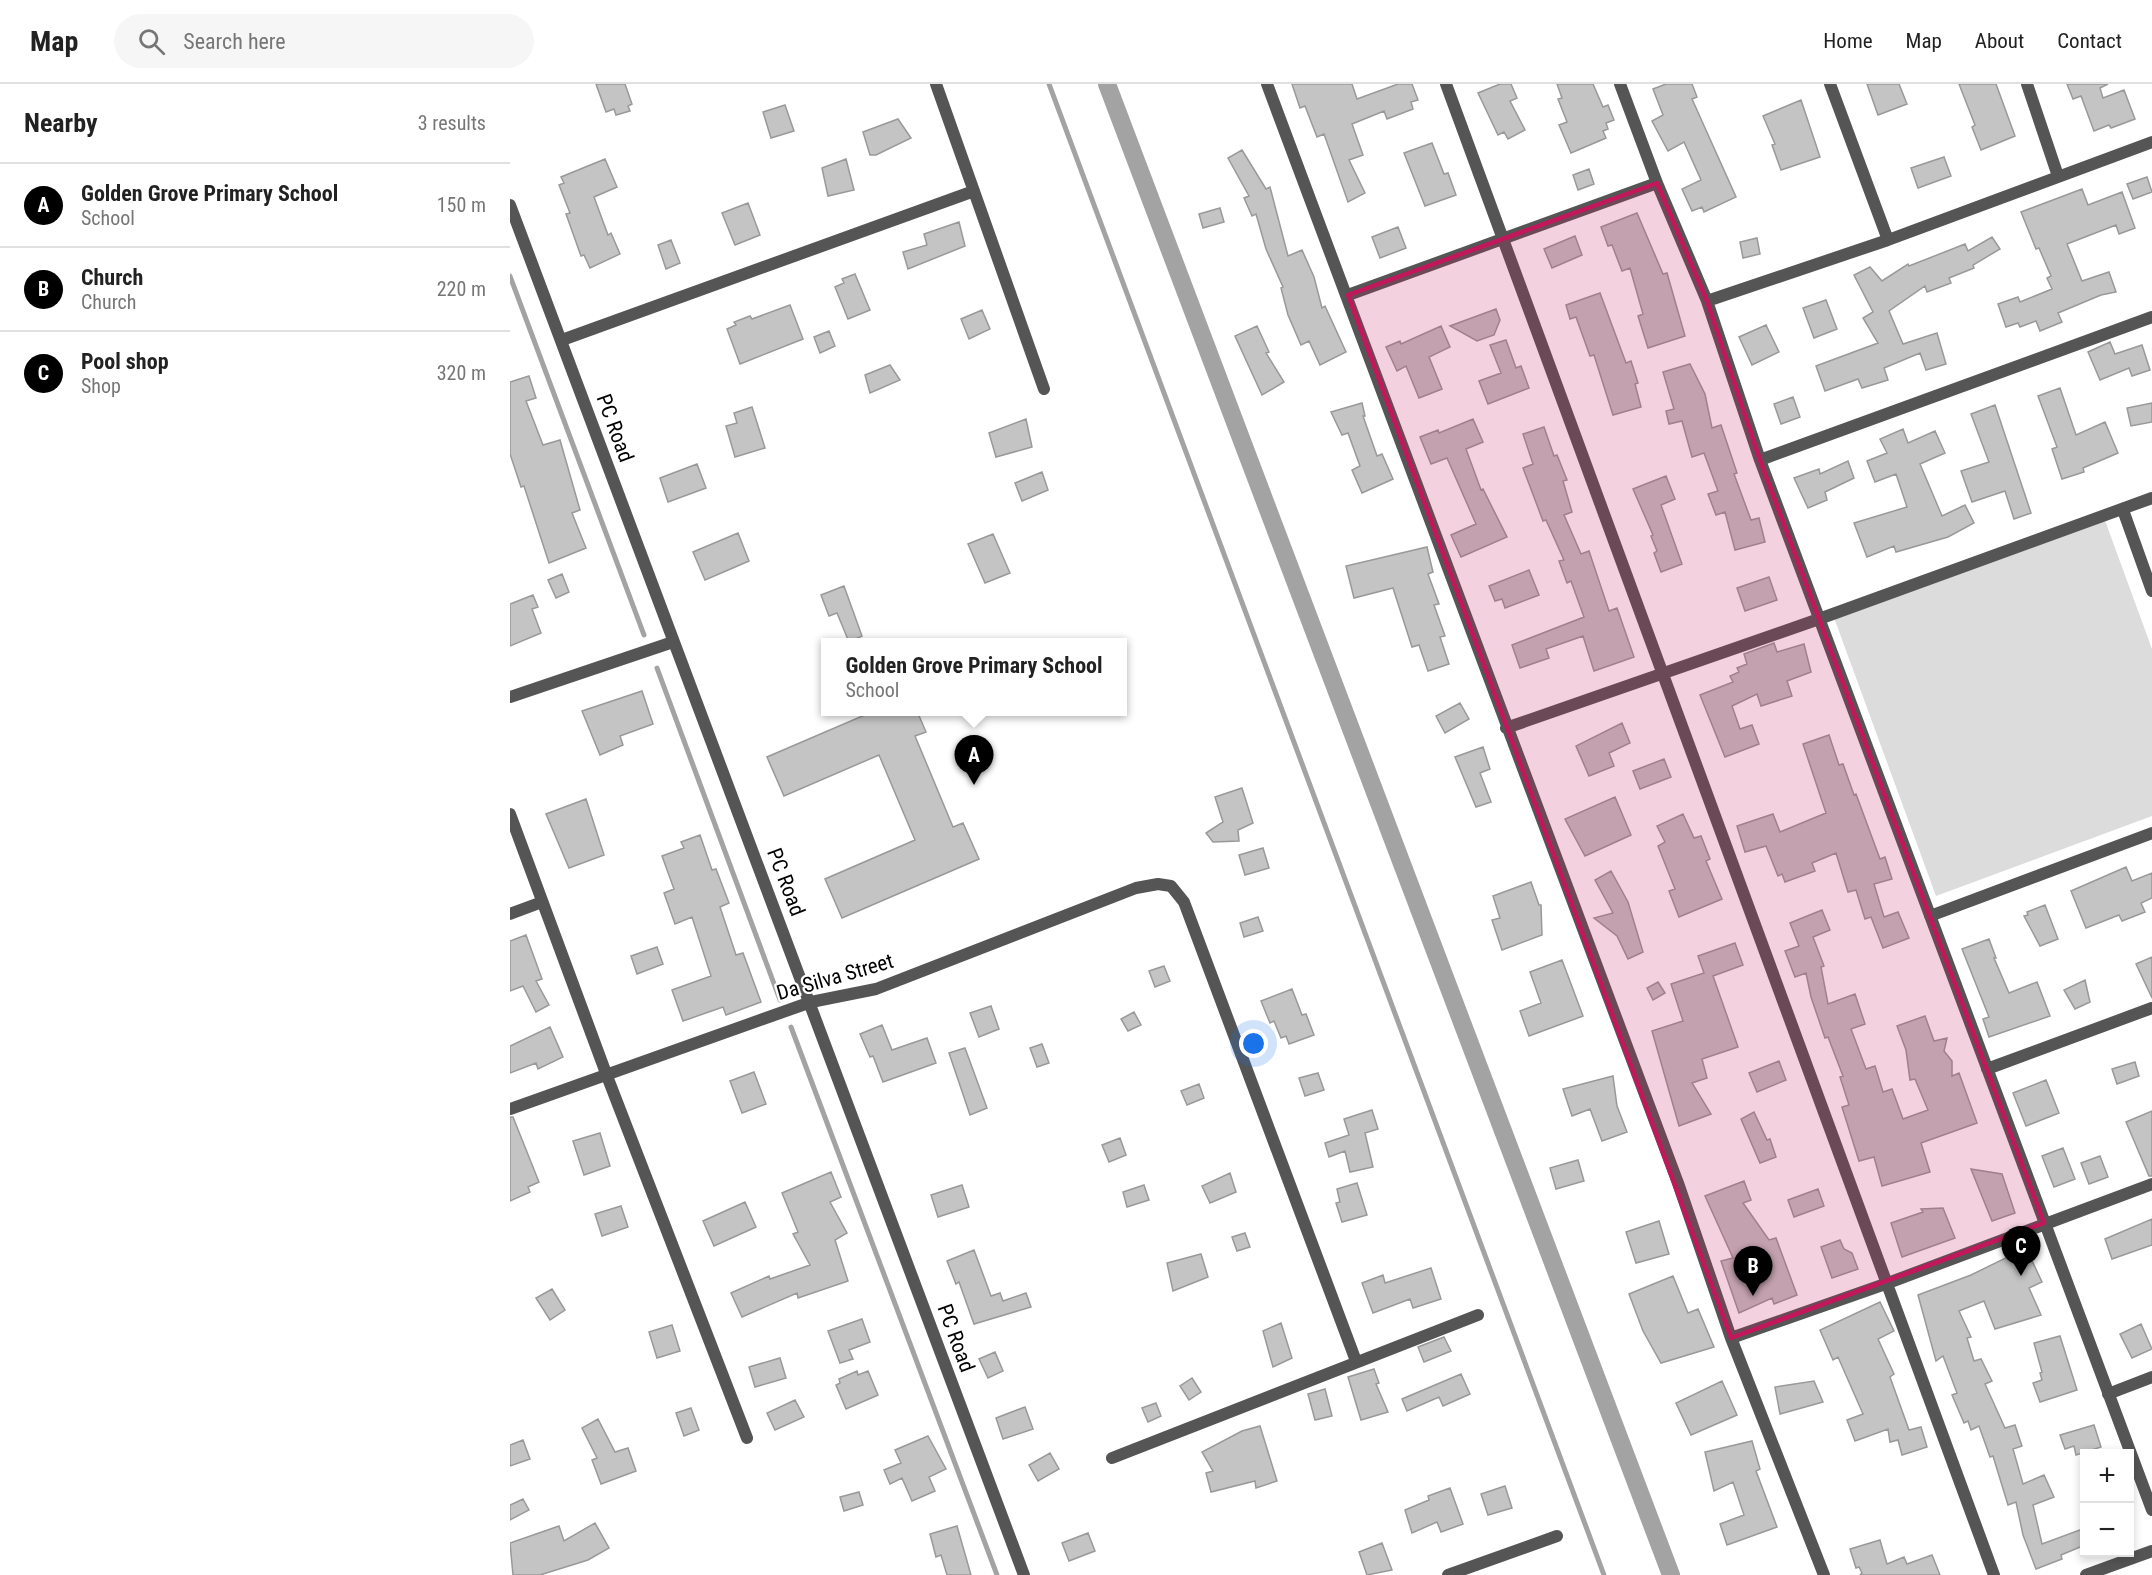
<!DOCTYPE html>
<meta charset="utf-8">
<style>
:root{--surface:#fff;--page:#f6f6f6;--text:#222;--muted:#767676;--line:#e0e0e0;--accent:#000}
body{margin:0;font-family:"Roboto Condensed",sans-serif;background:var(--page);color:var(--text)}
.controls{position:absolute;right:18px;bottom:18px;display:grid;overflow:hidden;border-radius:0px;box-shadow:0 3px 9px #0003}
.controls button{width:54px;height:54px;display:grid;place-items:center;padding:0;border:0;border-bottom:2px solid var(--line);background:var(--surface);color:var(--text);font:30px sans-serif}
.you{position:absolute;left:744px;top:960px;width:21px;height:21px;margin:-15px;border:4px solid #fff;border-radius:50%;background:#1a73e8;box-shadow:0 0 0 9px #1a73e833}
.badge{display:grid;place-items:center;width:39px;height:39px;border-radius:50%;background:var(--accent);color:#fff;font-size:20px;font-weight:700}
.pin{position:absolute;translate:-50% -50px;filter:drop-shadow(0 2px 3px #0008)}
.pin::after{content:'';position:absolute;top:32px;width:21px;height:18px;background:inherit;clip-path:polygon(0 0,100% 0,50% 100%)}
.popup{position:absolute;left:311px;top:554px;width:306px;height:78px;box-sizing:border-box;display:grid;place-content:center;border-radius:0px;background:var(--surface);filter:drop-shadow(0 2px 4px #0005);font-size:20px;white-space:nowrap;color:var(--muted)}
.popup b{font-size:22px;color:var(--text)}
.popup::after{content:'';position:absolute;left:50%;top:100%;margin-left:-12px;border:12px solid transparent;border-top-color:var(--surface)}
.list{margin:0;padding:0;list-style:none}
h2{display:flex;justify-content:space-between;align-items:center;height:78px;margin:0;padding:0 24px;font-size:26px}
h2 small{font-size:20px;font-weight:400;color:var(--muted)}
.list li{display:grid;grid-template-columns:39px 1fr auto;gap:18px;align-items:center;box-sizing:border-box;height:84px;padding:0 24px;border-top:2px solid var(--line)}
.list b{display:block;font-size:22px;white-space:nowrap}
.list p{margin:0;font-size:20px;white-space:nowrap;color:var(--muted)}
.list em{font-size:20px;font-style:normal;color:var(--muted)}
.icon{flex:none;width:33px;height:33px;fill:none;stroke:currentColor;stroke-width:2;stroke-linecap:round;stroke-linejoin:round}
.map{position:relative;flex:none;width:1642px;height:1491px;overflow:hidden}
header{display:flex;align-items:center;gap:36px;box-sizing:border-box;height:84px;padding:0 30px;background:var(--surface);border-bottom:2px solid var(--line)}
header strong{font-size:28px}
nav{display:flex;gap:33px;margin-inline-start:auto;font-size:21px}
.search{width:420px;height:54px;background:var(--page);display:flex;align-items:center;gap:15px;box-sizing:border-box;padding:0 21px;border-radius:33px;color:var(--muted);font-size:22px}
main{display:flex}
aside{flex:1;background:var(--surface)}
.map>svg:first-child{display:block}
</style>
<header>
<strong>Map</strong>
<div class="search"><svg class="icon" aria-label="search" viewBox="0 0 24 24"><circle cx="10" cy="10" r="6"/><path d="M15 15l6 6"/></svg>Search here</div>
<nav><a>Home</a><a>Map</a><a>About</a><a>Contact</a></nav>
</header>
<main>
<aside>
<h2>Nearby<small>3 results</small></h2>
<ul class="list">
<li><span class="badge">A</span><div><b>Golden Grove Primary School</b><p>School</p></div><em>150 m</em></li>
<li><span class="badge">B</span><div><b>Church</b><p>Church</p></div><em>220 m</em></li>
<li><span class="badge">C</span><div><b>Pool shop</b><p>Shop</p></div><em>320 m</em></li>
</ul>
</aside>
<div class="map">
<svg width="1642" height="1491" viewBox="0 0 1642 1491">
<rect width="100%" height="100%" fill="#fff"/>
<!-- green -->
<path fill="#dcdcdc" d="M1593 431 1642 565V732L1426 812 1323 531Z"/>
<g fill="none" stroke-linecap="round" stroke-linejoin="round">
<!-- stream -->
<path stroke="#a3a3a3" stroke-width="5" d="M539 0 1094 1491
M0 192 134 551
M147 584 270 916
M281 943 487 1491"/>
<!-- canal -->
<path stroke="#a3a3a3" stroke-width="18" d="M597 0 1161 1491"/>
</g>
<!-- building -->
<path fill="#c4c4c4" stroke="#999" stroke-width="1.5" d="M86 0H115L122 20 118 22 120 27 106 31 104 25 96 28Z
M782 0H842L847 15 888 0H902L908 16 901 18 903 25 877 35 874 27 842 40 853 71 839 76 855 109 838 118 814 50 807 53 795 22 790 24Z
M990 0H1001L1007 14 1000 17 1015 46 998 55 994 48 988 51 968 9Z
M1047 0H1083L1093 23 1098 21 1104 36 1096 39 1098 45 1093 47 1096 54 1061 69 1049 41 1057 38 1048 15 1052 14Z
M1156 0H1182L1187 13 1182 15 1226 113 1194 128 1192 123 1182 127 1172 105 1191 96 1174 58 1158 67 1142 37 1153 31 1143 5Z
M1357 0H1389L1397 20 1368 31Z
M1449 0H1486L1505 52 1471 66 1462 43 1465 41Z
M1557 0H1598L1590 4 1593 14 1614 6 1625 35 1601 44 1599 41 1584 47 1571 12 1563 15Z
M1291 16 1310 73 1271 86 1262 61 1265 60 1253 32Z
M275 21 284 47 261 54 253 28Z
M388 35 401 54 366 71H360L353 48Z
M922 59 934 90 938 89 946 111 915 122 894 69Z
M732 66 756 105 760 103 778 172 792 166 804 193 812 224 815 222 836 268 810 281 799 257 791 261 778 231 771 204 773 203 756 165 746 130 742 132 734 114 739 112 718 74Z
M1434 73 1441 92 1408 104 1401 84Z
M95 75 107 103 84 113 98 151 101 149 110 170 80 184 74 171 71 172 56 130 60 129 49 101 54 99 51 93Z
M336 75 344 106 318 112 312 84Z
M1079 85 1084 100 1068 106 1063 91Z
M1637 93 1642 108 1623 115 1617 100Z
M1572 105 1578 121 1612 108 1625 144 1609 150 1606 141 1557 160 1572 197 1599 188 1606 208 1591 211 1548 229 1552 238 1530 247 1526 237 1510 243 1508 239 1496 243 1488 220 1508 213 1510 218 1542 205 1537 194 1541 192 1529 164 1526 165 1511 128Z
M238 119 250 151 225 161 212 129Z
M710 124 714 138 693 144 689 130Z
M1127 129 1153 190 1157 189 1175 252 1138 264 1128 232 1133 230 1120 184 1112 187 1102 161 1098 162 1091 143Z
M449 138 455 162 398 185 393 168 417 161 414 150Z
M888 143 896 164 870 174 862 153Z
M1065 152 1072 171 1042 184 1034 165Z
M1482 153 1490 165 1463 181 1464 184 1439 194 1441 199 1417 208 1415 202 1379 227 1393 260 1427 249 1436 280 1416 286 1410 269 1374 284 1378 296 1352 304 1348 295 1315 307 1306 282 1368 259 1353 234 1363 228 1344 191 1360 183 1372 197 1398 180 1399 182 1455 160 1458 167Z
M1247 154 1250 170 1233 174 1230 158Z
M161 156 170 179 156 185 148 161Z
M345 190 360 226 338 235 325 203 334 199 332 195Z
M1090 209 1116 279 1121 277 1128 299 1125 300 1131 323 1103 331 1084 271 1080 272 1066 233 1060 235 1056 221Z
M1316 216 1327 245 1304 254 1293 224Z
M280 221 293 255 230 280 217 245 226 241 224 238 240 232 242 235Z
M986 225 990 236 984 251 967 257 940 242Z
M472 226 480 245 459 255 451 235Z
M1256 241 1269 268 1242 281 1229 253Z
M747 242 759 268 756 269 774 298 752 311 725 252Z
M931 242 940 263 919 273 932 305 909 314 896 282 887 287 876 263 890 257 891 260Z
M319 247 325 262 310 269 304 253Z
M996 256 1006 284 1011 282 1019 304 978 320 969 297 991 289 980 261Z
M1600 258 1605 270 1632 261 1640 286 1622 292 1619 284 1590 296 1578 268Z
M1180 280 1195 310 1202 344 1211 341 1227 389 1224 390 1241 436 1249 434 1255 458 1225 466 1215 428 1206 431 1198 410 1208 407 1194 369 1182 373 1172 337 1159 340 1156 327 1164 325 1153 288Z
M380 281 390 296 360 309 355 291Z
M19 292 26 314 16 317 33 361 50 356 70 426 62 429 76 464 39 479 14 402 11 403 0 370V298Z
M1550 304 1566 351 1595 338 1608 369 1573 384 1574 388 1552 395 1542 365 1547 363 1528 312Z
M1283 313 1290 333 1271 340 1264 320Z
M852 319 855 332H853L867 372 872 370 883 395 852 409 842 386 850 382 838 349 832 351 821 328Z
M1642 319V338L1621 342 1617 324Z
M1485 321 1521 429 1504 435 1495 407 1462 418 1451 387 1479 378 1461 330Z
M242 323 255 364 225 373 216 342 227 339 224 329Z
M516 335 522 363 486 373 479 349Z
M963 335 973 358 956 365 971 406 973 405 997 453 951 473 941 451 966 440 937 374 921 380 910 353 928 346 929 349Z
M1034 343 1044 372 1047 371 1057 396 1053 397 1062 428 1054 431 1071 470 1079 467 1099 527 1107 524 1124 573 1084 587 1073 552 1036 565 1039 574 1010 584 1002 561 1074 533 1061 497 1057 499 1049 477 1054 476 1036 436 1033 437 1013 384 1023 380 1013 350Z
M1393 345 1398 359 1425 347 1435 369 1410 380 1432 432 1455 421 1464 439 1438 453 1386 468 1384 462 1357 473 1344 439 1397 423 1386 390 1365 398 1357 377 1377 369 1370 355Z
M1338 377 1344 394 1315 408 1317 416 1298 424 1284 394 1309 385 1310 390Z
M187 380 196 404 158 418 150 394Z
M532 388 538 406 512 417 505 399Z
M1156 392 1165 415 1151 421 1172 480 1151 488 1144 469 1147 467 1141 452 1143 451 1123 405Z
M228 449 239 477 195 496 183 468Z
M483 450 500 489 475 499 458 460Z
M917 463 923 488 918 490 929 520 924 521 935 552 930 553 939 580 918 587 909 561 902 563 883 504 844 514 836 482Z
M1019 486 1029 511 995 524 992 515 985 517 979 502Z
M52 490 59 508 46 514 38 496Z
M1259 493 1267 516 1235 527 1227 504Z
M334 502 352 552 339 558 327 529 319 532 311 511Z
M23 511 28 523 22 525 31 549 0 562V520Z
M1264 559 1267 568 1294 560 1301 588 1277 597 1282 612 1251 622 1247 610 1222 622 1230 645 1242 641 1249 660 1215 673 1190 611 1223 598 1220 592 1229 588 1227 584 1237 580 1234 570Z
M132 607 143 640 110 652 113 661 90 671 72 627Z
M950 619 959 635 935 649 926 632Z
M364 627H407L416 648 405 652 443 743 453 739 469 775 332 834 315 795 405 756 369 671 274 712 257 673Z
M1112 639 1120 659 1099 669 1104 682 1079 692 1066 662Z
M1319 651 1329 681 1333 680 1344 711 1346 710 1370 775 1375 773 1382 795 1364 800 1374 833 1388 828 1399 854 1373 864 1361 833 1355 835 1346 806 1338 808 1326 769 1302 779 1305 787 1275 798 1272 790 1268 792 1256 762 1235 768 1227 742 1263 730 1270 748 1316 729 1293 660Z
M973 663 980 685 970 689 981 718 966 723 945 673Z
M1154 675 1161 693 1130 705 1123 687Z
M732 704 743 739 728 746 729 757 703 758 696 749 713 738 705 713Z
M1105 713 1121 751 1075 772 1055 735Z
M76 715 94 771 59 784 36 730Z
M1173 730 1184 754 1191 752 1200 775 1196 777 1212 815 1169 833 1159 807 1165 805 1148 762 1155 758 1147 742Z
M190 751 202 786 206 785 219 819 210 823 226 871 233 869 251 918 216 931 213 923 173 937 162 906 201 892 182 833 165 840 154 809 164 805 152 772 174 764 171 758Z
M753 764 759 784 735 791 729 771Z
M1616 783 1622 797 1642 789V814L1631 819 1635 828 1612 837 1609 831 1576 844 1561 807Z
M1101 787 1118 818 1133 868 1118 875 1107 852 1084 834 1103 829 1085 796Z
M1021 798 1029 821H1031L1032 851 992 866 982 836 990 834 983 812Z
M1535 821 1548 855 1530 862 1514 832 1518 831 1517 828Z
M1312 826 1320 846 1303 853 1314 882 1311 883 1318 920 1345 910 1355 940 1341 945 1356 985 1365 982 1373 1008 1382 1005 1393 1035 1418 1026 1405 995 1400 996 1396 966 1387 942 1415 932 1424 957 1437 954 1434 967 1442 977V992L1449 989 1467 1039 1411 1059 1420 1088 1372 1102 1364 1073 1349 1077 1332 1023 1339 1021 1330 993 1333 992 1318 953 1315 954 1301 913 1296 889 1285 893 1275 867 1289 862 1280 839Z
M748 833 753 847 734 853 730 839Z
M16 851 32 895 26 897 39 921 26 928 13 902 0 907V857Z
M1479 855 1486 874H1484L1499 909 1527 898 1540 932 1479 953 1473 935 1479 933 1452 865Z
M1225 859 1233 881 1203 892 1228 963 1192 975 1197 994 1182 999 1201 1030 1169 1042 1142 947 1173 937 1161 900 1194 889 1188 872Z
M147 863 153 880 127 890 121 872Z
M1642 873V914L1626 880Z
M1052 876 1073 932 1019 952 1010 927 1031 919 1020 888Z
M654 882 660 897 645 903 639 887Z
M1575 896 1580 918 1565 925 1554 906Z
M1148 898 1155 909 1143 916 1137 904Z
M782 905 792 931 796 930 804 951 779 960 776 952 771 954 764 937 760 939 751 917Z
M481 922 489 945 469 953 460 929Z
M624 928 631 941 618 947 611 935Z
M372 941 382 966 417 954 426 979 373 998 363 972 360 973 350 950Z
M40 943 53 973 28 985 26 979 0 989V962Z
M532 960 539 979 527 983 520 964Z
M455 964 477 1024 460 1031 439 969Z
M1269 977 1276 996 1247 1008 1239 989Z
M1625 978 1629 992 1607 1000 1602 985Z
M244 988 256 1020 232 1029 220 997Z
M808 989 814 1006 795 1012 789 994Z
M1103 992 1107 1022 1117 1048 1092 1057 1080 1025 1062 1032 1053 1005Z
M1536 996 1549 1029 1516 1042 1503 1009Z
M689 1000 694 1014 677 1021 671 1007Z
M862 1026 868 1045 855 1049 863 1083 840 1088 835 1067 819 1073 815 1059 839 1051 834 1035Z
M1642 1027V1092H1639L1616 1038Z
M1244 1028 1257 1056 1260 1055 1266 1073 1250 1079 1231 1035Z
M0 1033H3L29 1098 18 1103 20 1108 0 1117Z
M90 1049 100 1082 74 1091 63 1057Z
M610 1054 616 1071 599 1078 592 1061Z
M1553 1064 1565 1095 1544 1103 1532 1072Z
M1590 1072 1598 1093 1579 1100 1571 1079Z
M1068 1076 1074 1097 1046 1105 1040 1084Z
M1461 1085 1492 1090 1505 1129 1482 1137Z
M321 1088 331 1113 320 1118 337 1149 325 1156 338 1197 288 1214 287 1209 232 1233 221 1209 259 1192 260 1195 300 1181 283 1150 288 1148 272 1109Z
M720 1089 726 1108 700 1119 692 1102Z
M1234 1097 1241 1116 1233 1119 1259 1156 1266 1154 1287 1211 1264 1220 1262 1214 1229 1229 1211 1177 1223 1174 1195 1112Z
M847 1099 857 1131 832 1138 826 1119 830 1118 827 1105Z
M452 1101 459 1123 428 1133 421 1111Z
M634 1101 639 1116 617 1123 613 1108Z
M1308 1105 1314 1122 1284 1133 1278 1116Z
M235 1118 246 1143 204 1162 193 1137Z
M111 1122 118 1143 92 1152 85 1130Z
M1433 1124 1445 1154 1392 1173 1381 1139 1413 1128 1411 1125Z
M1642 1135V1161L1602 1175 1595 1155Z
M1149 1137 1159 1170 1126 1179 1116 1148Z
M735 1149 740 1163 727 1167 722 1153Z
M1330 1156 1334 1165 1342 1169 1348 1185 1322 1194 1311 1163Z
M1516 1164 1532 1198 1519 1204 1531 1231 1485 1245 1474 1217 1449 1227 1461 1253 1457 1254 1464 1277 1471 1275 1482 1297 1475 1300 1495 1344 1505 1341 1512 1362 1503 1365 1513 1400 1534 1391 1544 1413 1523 1421 1532 1460 1575 1444V1461L1551 1471 1552 1475 1526 1485 1513 1451 1506 1418 1498 1421 1483 1372 1480 1373 1469 1342 1461 1346 1458 1337 1454 1339 1442 1311 1447 1309 1433 1272 1426 1277 1408 1211 1461 1191Z
M464 1166 481 1212 490 1209 493 1217 516 1209 521 1223 464 1240 449 1198 446 1200 437 1177Z
M691 1170 698 1193 663 1207 657 1179Z
M921 1184 931 1215 903 1224 900 1215 863 1229 852 1199 873 1191 875 1199Z
M1163 1192 1178 1229 1188 1225 1204 1263 1151 1279 1133 1247 1119 1210Z
M42 1205 55 1226 40 1236 26 1214Z
M1370 1218 1384 1247 1368 1255 1384 1290 1380 1293 1399 1346 1411 1343 1417 1363 1392 1371 1388 1356 1380 1358 1378 1345 1345 1357 1337 1336 1353 1330 1328 1273 1323 1276 1310 1246Z
M352 1235 360 1258 339 1266 343 1275 330 1279 318 1247Z
M771 1239 782 1274 763 1283 753 1247Z
M1631 1240 1642 1265 1622 1274 1610 1250Z
M162 1241 170 1267 147 1274 139 1248Z
M1550 1252 1567 1306 1530 1318 1523 1299 1532 1296 1530 1289 1532 1288 1524 1259Z
M934 1253 941 1267 914 1278 908 1263Z
M485 1268 493 1287 478 1294 469 1275Z
M270 1274 276 1294 245 1303 239 1283Z
M864 1285 869 1299 866 1300 878 1328 851 1336 838 1293Z
M347 1287 348 1291 358 1287 368 1311 336 1325 326 1301 330 1299 329 1295Z
M951 1290 960 1310 933 1322 929 1313 897 1327 892 1315Z
M682 1294 691 1308 679 1316 670 1302Z
M1212 1297 1227 1331 1181 1351 1166 1319Z
M1304 1297 1313 1318 1270 1330 1265 1303Z
M815 1305 822 1332 805 1336 798 1310Z
M285 1316 294 1333 265 1346 257 1329Z
M646 1319 651 1332 638 1338 632 1324Z
M515 1323 523 1345 493 1355 486 1334Z
M181 1324 189 1346 174 1352 166 1329Z
M88 1335 105 1368 118 1364 126 1387 91 1400 82 1376 87 1374 72 1344Z
M1584 1341 1591 1363 1566 1371 1564 1362 1555 1365 1550 1351Z
M750 1342 767 1397 746 1404 745 1397 701 1408 696 1389 703 1387 692 1368 732 1347Z
M418 1352 436 1385 419 1393 425 1407 402 1417 392 1394 380 1400 374 1386 391 1379 385 1366Z
M13 1356 20 1375 0 1382V1361Z
M1242 1357 1250 1385 1246 1387 1267 1443 1217 1461 1210 1440 1234 1431 1223 1398 1204 1407 1195 1368Z
M540 1369 549 1385 528 1397 519 1381Z
M995 1402 1002 1424 978 1431 971 1410Z
M940 1404 953 1440 931 1448 927 1438 902 1449 895 1426 919 1416 918 1412Z
M349 1408 353 1421 334 1427 330 1413Z
M13 1415 19 1426 0 1436V1421Z
M85 1439 99 1464 78 1476 30 1491H3L0 1459 49 1442 54 1457Z
M447 1442 461 1491H437L431 1471 426 1473 420 1450Z
M578 1449 585 1467 559 1477 552 1459Z
M1370 1456 1377 1480 1394 1473 1397 1480 1422 1471 1430 1491H1350L1352 1489 1349 1483 1346 1484 1340 1465Z
M872 1459 882 1486 857 1491 849 1468Z"/>
<g fill="none" stroke-linecap="round" stroke-linejoin="round">
<!-- minor -->
<path stroke="#555" stroke-width="12" d="M426 0 534 305
M757 0 1168 1099 1221 1254 1314 1491
M936 0 1484 1491
M1110 0 1147 99 1197 217 1250 376 1642 1426
M1320 0 1378 156
M1517 0 1548 92
M0 121 514 1491
M838 211 1147 99
M1197 217 1378 156 1642 58
M52 256 464 107
M1250 376 1642 233
M1613 426 1642 507
M0 613 163 558
M996 644 1309 535 1642 414
M0 730 97 992 237 1354
M0 830 32 818
M1420 832 1642 749
M1477 985 1642 924
M0 1025 301 918 366 905 626 804 648 800 661 802 674 818 846 1277
M1221 1254 1378 1199 1642 1100
M1598 1310 1642 1293
M602 1374 968 1231
M938 1491 1047 1452
M1576 1491 1642 1467"/>
</g>
<!-- marked area -->
<path fill="#c2185b" fill-opacity="0.2" stroke="#c2185b" stroke-width="4.5" stroke-linejoin="round" d="M1147 99 1197 217 1250 376 1534 1139 1221 1254 838 211Z"/>
<g text-anchor="middle" dominant-baseline="central" stroke-width="4.5" stroke-linejoin="round" paint-order="stroke">
<!-- street labels -->
<g font-size="21" fill="#000" stroke="#fff">
<text transform="translate(105 344) rotate(70)">PC Road</text>
<text transform="translate(276 798) rotate(69)">PC Road</text>
<text transform="translate(325 893) rotate(-16)">Da Silva Street</text>
<text transform="translate(446 1254) rotate(70)">PC Road</text>
</g>
</g>
</svg>
<div class="controls">
<button>+</button>
<button>−</button>
</div>
<div class="you"></div>
<div class="pin badge" style="left:464px;top:701px">A</div>
<div class="popup"><b>Golden Grove Primary School</b>School</div>
<div class="pin badge" style="left:1243px;top:1212px">B</div>
<div class="pin badge" style="left:1511px;top:1192px">C</div>
</div>
</main>
